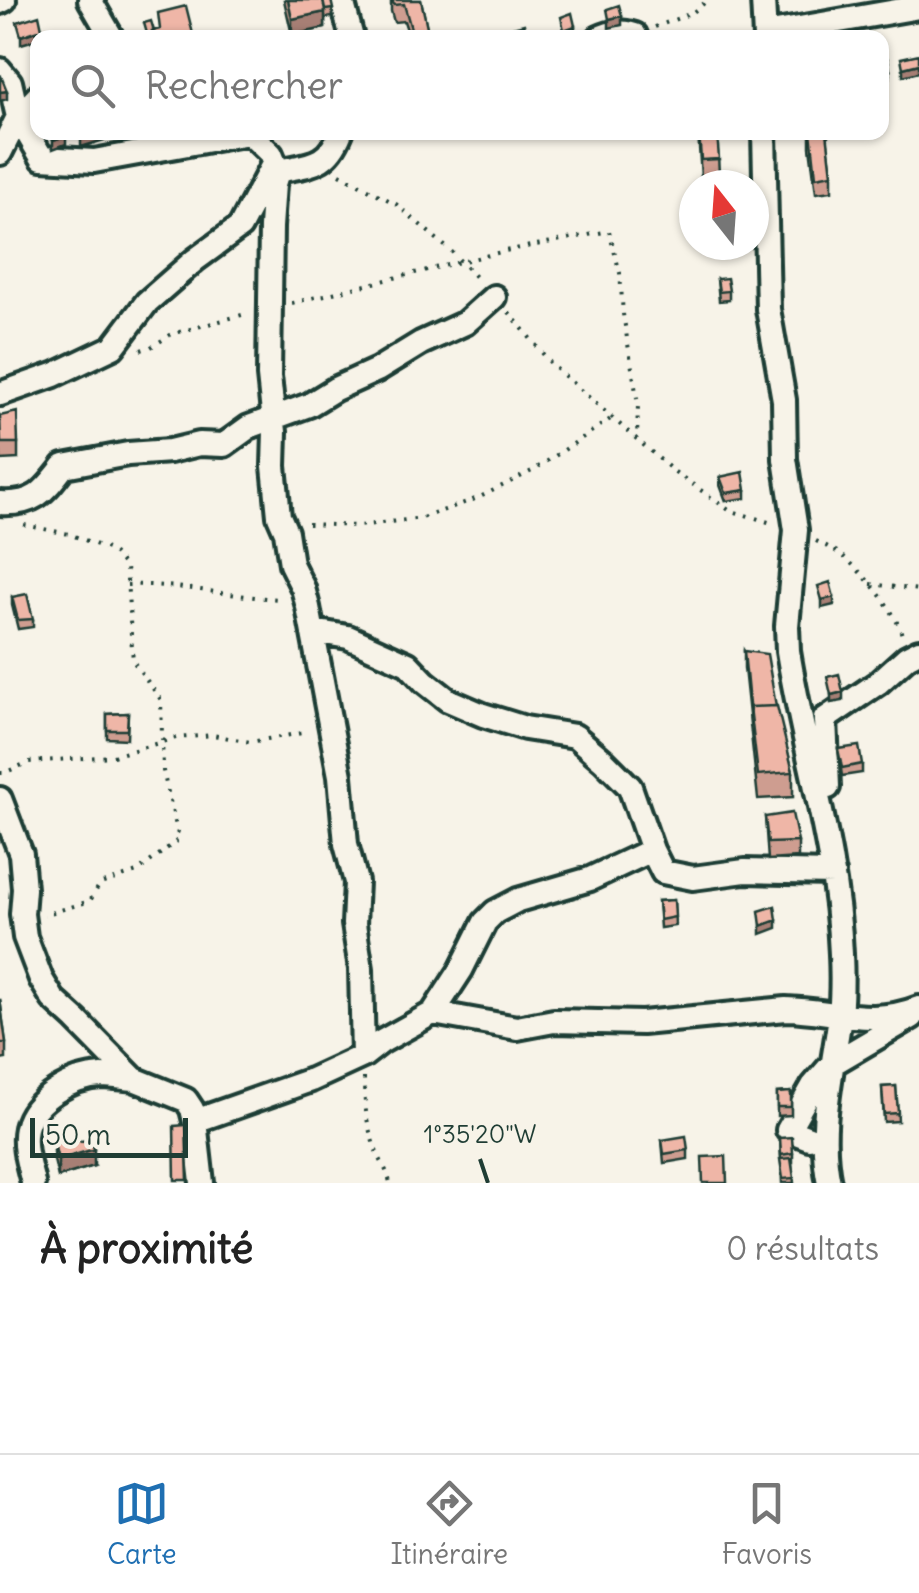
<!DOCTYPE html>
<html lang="fr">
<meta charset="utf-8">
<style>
:root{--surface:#fff;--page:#f2f2f2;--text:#222;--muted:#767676;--line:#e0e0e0;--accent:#1f6fb2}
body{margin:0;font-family:Delius,sans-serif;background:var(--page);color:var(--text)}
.compass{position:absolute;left:679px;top:170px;width:90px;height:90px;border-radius:50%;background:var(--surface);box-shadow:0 2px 8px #0004;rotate:343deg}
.scale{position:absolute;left:30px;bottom:25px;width:158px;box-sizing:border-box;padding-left:10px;border:5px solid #1f3d34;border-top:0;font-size:28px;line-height:35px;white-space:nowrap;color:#1f3d34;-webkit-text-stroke:8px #f7f3e8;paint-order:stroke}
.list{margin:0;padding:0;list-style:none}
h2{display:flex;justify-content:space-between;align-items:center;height:130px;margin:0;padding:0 40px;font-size:42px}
h2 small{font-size:32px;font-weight:400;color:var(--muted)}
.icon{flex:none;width:55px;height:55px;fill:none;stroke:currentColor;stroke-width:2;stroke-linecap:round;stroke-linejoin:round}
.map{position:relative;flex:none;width:919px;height:1183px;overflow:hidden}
.search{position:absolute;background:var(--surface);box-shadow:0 2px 8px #0004;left:30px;right:30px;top:30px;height:110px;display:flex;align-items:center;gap:25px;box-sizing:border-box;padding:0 35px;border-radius:20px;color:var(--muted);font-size:38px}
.sheet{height:270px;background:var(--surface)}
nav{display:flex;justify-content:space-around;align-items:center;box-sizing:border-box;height:140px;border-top:2px solid var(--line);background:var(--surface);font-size:28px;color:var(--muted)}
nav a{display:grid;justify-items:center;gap:5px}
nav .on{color:var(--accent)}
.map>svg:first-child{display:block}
</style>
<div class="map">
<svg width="919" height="1183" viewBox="0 0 919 1183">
<rect width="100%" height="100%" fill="#f7f3e8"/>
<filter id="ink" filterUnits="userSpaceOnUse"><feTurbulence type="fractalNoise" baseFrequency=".01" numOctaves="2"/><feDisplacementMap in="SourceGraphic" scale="20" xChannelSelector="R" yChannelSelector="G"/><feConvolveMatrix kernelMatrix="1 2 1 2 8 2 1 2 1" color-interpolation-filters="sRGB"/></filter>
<g filter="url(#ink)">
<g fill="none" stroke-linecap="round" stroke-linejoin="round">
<!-- street casing -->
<g stroke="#1f3d34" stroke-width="30">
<path id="street" d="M90 0 112 38
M342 0 352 38
M763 0 765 38
M0 2 4 0
M765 34 919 7
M599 38C613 31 621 31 635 35L636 38
M0 70 10 82 18 117 42 158 94 161 254 132
M248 132 271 154 278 171 274 184 271 227 269 376 275 432 274 466 279 516 286 532 291 564 303 588 308 607 340 776 346 844 356 882 354 924 361 969 363 1056
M764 132 768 309 784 400 785 459 796 530 787 626 788 651C804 752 837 851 841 954 842 975 842 995 840 1015 833 1072 817 1126 829 1183
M0 153 18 117 38 96
M278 171C310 164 327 167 341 132
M0 394 54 375 113 347 147 302 195 260 240 227 271 168
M0 503C35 505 44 492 64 466L128 454 170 451 199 444 224 445 249 427 309 405 335 389 377 370 421 343 465 323 494 297
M313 631 348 637 408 664 425 682 448 700 483 715 525 728 575 736 604 761 630 787 652 850
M828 787 825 719 878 683 907 657 919 651
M0 799 21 854 24 889 22 914 25 937 41 979 53 999 76 1020 134 1079 186 1100 192 1109 195 1121 202 1183
M433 1013 517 1028 554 1021 642 1023 786 1009C833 1010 872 1027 919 1008
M195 1121 311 1080 363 1056 381 1042 433 1013 461 970 485 922 495 912 518 900 590 879 652 850 663 872 693 878 745 871 833 873
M809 1138 788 1130 813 1086 832 1064 912 1017
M33 1183C29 1166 22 1146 26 1128 33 1098 74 1077 102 1076 112 1076 123 1078 134 1079"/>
</g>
<!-- path -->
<path stroke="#1f3d34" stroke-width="4" stroke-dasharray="2.5 8" stroke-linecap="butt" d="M655 27 692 13 708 0
M340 174 396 204 452 252 478 280
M292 303 505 251 609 231 620 273 623 314 638 404 637 439
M509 312 552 365 672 470 729 510 775 524
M141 350 151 347 172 334 249 313
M308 524 358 526 422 518 478 498 534 470 612 418
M24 525 69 534 110 550 126 567 133 661 161 700 163 771 179 839 137 872 100 884 90 901 44 915
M816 541C826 546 836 550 844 557 865 575 895 609 902 635
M871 584 919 590
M127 585C179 583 230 597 282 599
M0 773H4L29 762 113 756 176 738 213 735 250 742 308 732
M364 1078C364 1101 366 1122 374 1145 378 1158 387 1168 390 1183"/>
<!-- street -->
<use href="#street" stroke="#f7f3e8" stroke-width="22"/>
</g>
<!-- wall -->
<path fill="#ce9d90" stroke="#1f3d34" stroke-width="2.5" d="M284 0H331L333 17 325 18V28L292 35Z
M391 0H421L429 38H400V32L407 30 404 21 394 22 391 11Z
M882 60 890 70V78L882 79Z
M698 132H717L719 175 701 177Z
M810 132H829V136L827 137 832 174V191L816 193 810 147Z
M717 279 729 291V300L719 301Z
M0 416 18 443V459L1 460Z
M720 477 746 490V498L726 501 720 485Z
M12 597 33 619V627L18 629 12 605Z
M744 651 776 706 793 772V797L758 799 744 668Z
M128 713 127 739 107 738V714Z
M838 749 862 764V773L842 776Z
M765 817 798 842V858L768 860Z
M674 900 675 926 660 928 658 901Z
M0 999 6 1043V1059L0 1060Z
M896 1086 898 1121 884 1122 882 1087Z
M791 1092V1115L777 1116V1093Z
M780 1138 793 1153V1162H792L794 1183H782Z
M662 1140 688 1150V1159L664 1163Z
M54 1143 94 1166 58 1177 54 1160Z"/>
<!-- shaded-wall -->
<path fill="#a77f75" stroke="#1f3d34" stroke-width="2.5" d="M325 12V28L292 35V19Z
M622 16V25L609 28V19Z
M575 26V34L564 38V30Z
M42 29V38H38V39L21 44V36Z
M919 64V72L903 76V68Z
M7 91V99L0 101V92Z
M104 132V140L81 147V139Z
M66 136V144L53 149V140Z
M834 597V605L822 608V600Z
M843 692V701L831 703V695Z
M777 920V928L761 934V926Z
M94 1149V1166L58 1177V1160Z"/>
<!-- building -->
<path fill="#efb6a7" stroke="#1f3d34" stroke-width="2.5" d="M288 0H323L325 12 292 19Z
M323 0H331L333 9 325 10Z
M392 0H421L429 36 402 38 400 32 411 29 404 4 394 5Z
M619 5 622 16 609 19 607 9Z
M186 6 193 34 176 38H155L152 31 160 29 158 13Z
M572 13 575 26 564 30 561 17Z
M39 15 42 29 21 36 17 22Z
M151 21 154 31H152V36L148 37 144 23Z
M524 24 528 38H515L513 27Z
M446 30 448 38H440L438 32Z
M919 54V64L903 68 901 58Z
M888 59 890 70 882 71V60Z
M1 76 7 91 0 92V77Z
M50 132H65L66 136 53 140Z
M79 132H102L81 139Z
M699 132H717L719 159 701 160Z
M811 132H827L832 174 816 177Z
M727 278 729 291 719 292 717 279Z
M17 412 18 443H1L0 416Z
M743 472 746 490 726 493 720 477Z
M830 582 834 597 822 600 818 586Z
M27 594 33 619 18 620 12 597Z
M744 651 767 654 776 706 750 707V715Z
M839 674 843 692 831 695 827 677Z
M777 706 793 772 758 775 750 707Z
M128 713 127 730H107V714Z
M859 746 862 764 842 768 838 749Z
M792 813 798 842 768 843 765 817Z
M674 900 675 917 660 920 658 901Z
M775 906 777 920 761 926 759 911Z
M0 999 6 1043H0Z
M896 1086 898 1113 884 1114 882 1087Z
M791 1092V1107H777V1093Z
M186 1125 188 1180H175L174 1126Z
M686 1136 688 1150 664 1154 662 1140Z
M792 1137 793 1153 781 1155 780 1138Z
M91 1140 94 1149 58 1160 54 1143Z
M726 1156 727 1183H703L702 1157Z
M791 1158 794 1178 783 1179 780 1159Z"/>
</g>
<!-- ticks -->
<path fill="none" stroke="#1f3d34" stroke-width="4" d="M480 1159 488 1183"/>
<g font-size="25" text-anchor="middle" fill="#1f3d34" stroke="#f7f3e8" stroke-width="8" stroke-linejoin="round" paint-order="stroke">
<text x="480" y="1143">1°35'20"W</text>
</g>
</svg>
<svg class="compass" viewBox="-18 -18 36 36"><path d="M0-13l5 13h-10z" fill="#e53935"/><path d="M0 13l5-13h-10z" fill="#767676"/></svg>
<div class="scale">50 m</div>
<div class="search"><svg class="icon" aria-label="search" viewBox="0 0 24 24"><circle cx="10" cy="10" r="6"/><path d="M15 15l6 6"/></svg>Rechercher</div>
</div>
<section class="sheet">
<h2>À proximité<small>0 résultats</small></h2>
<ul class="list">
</ul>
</section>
<nav>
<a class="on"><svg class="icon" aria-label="map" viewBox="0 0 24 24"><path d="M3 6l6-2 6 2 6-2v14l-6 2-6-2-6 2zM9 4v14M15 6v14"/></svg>Carte</a>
<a><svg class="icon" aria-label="directions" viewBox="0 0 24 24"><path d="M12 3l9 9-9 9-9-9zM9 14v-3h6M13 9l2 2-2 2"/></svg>Itinéraire</a>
<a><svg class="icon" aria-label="saved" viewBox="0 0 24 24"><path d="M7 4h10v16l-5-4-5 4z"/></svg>Favoris</a>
</nav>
